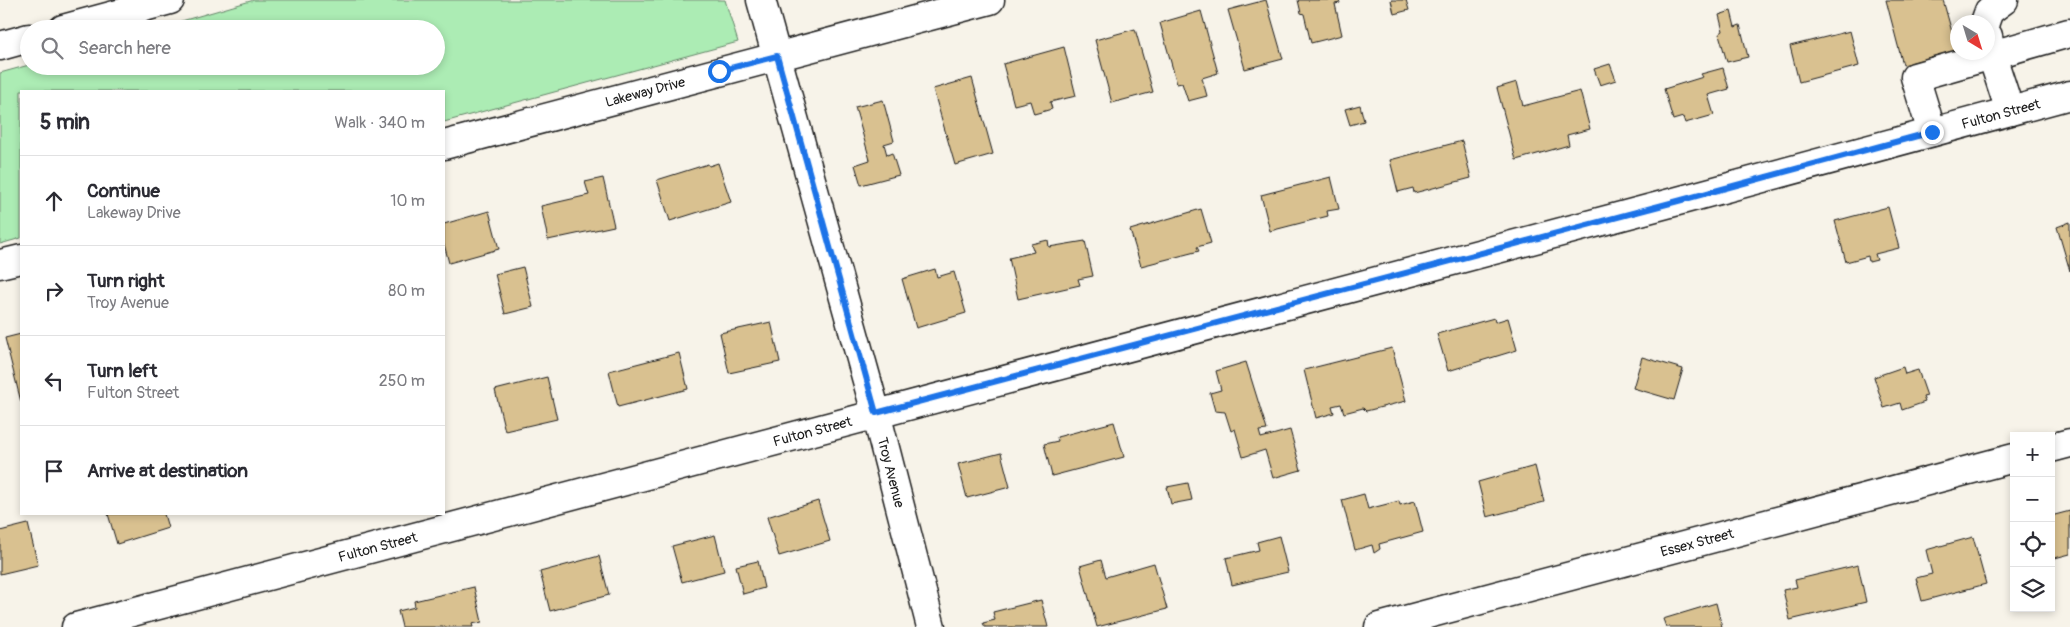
<!DOCTYPE html>
<meta charset="utf-8">
<style>
:root{--surface:#fff;--page:#f7f7f7;--text:#2b2b33;--muted:#7c7c81;--line:#e1e1e2}
body{margin:0;font-family:Pangolin,sans-serif;background:var(--page);color:var(--text)}
.controls{position:absolute;right:15px;bottom:15px;display:grid;overflow:hidden;border-radius:0px;box-shadow:0 2px 8px #0003}
.controls button{width:45px;height:45px;display:grid;place-items:center;padding:0;border:0;border-bottom:1px solid var(--line);background:var(--surface);color:var(--text);font:25px sans-serif}
.compass{position:absolute;left:1950px;top:15px;width:45px;height:45px;border-radius:50%;background:var(--surface);box-shadow:0 2px 8px #0003;rotate:142deg}
.stop{position:absolute;width:15px;height:15px;margin:-11px;border:4px solid #1a73e8;border-radius:50%;background:#fff}
.stop.end{background:#1a73e8;border-color:#fff;box-shadow:0 1px 5px #0008}
.list{margin:0;padding:0;list-style:none}
h2{display:flex;justify-content:space-between;align-items:center;height:65px;margin:0;padding:0 20px;font-size:21px}
h2 small{font-size:16px;font-weight:400;color:var(--muted)}
.list li{display:grid;grid-template-columns:32px 1fr auto;gap:15px;align-items:center;box-sizing:border-box;height:90px;padding:0 20px;border-top:1px solid var(--line)}
.list b{display:block;font-size:19px;white-space:nowrap}
.list p{margin:0;font-size:16px;white-space:nowrap;color:var(--muted)}
.list em{font-size:16px;font-style:normal;color:var(--muted)}
.icon{flex:none;width:28px;height:28px;fill:none;stroke:currentColor;stroke-width:2;stroke-linecap:round;stroke-linejoin:round}
.map{position:relative;flex:none;width:2070px;height:627px;overflow:hidden}
.search{position:absolute;background:var(--surface);box-shadow:0 2px 8px #0003;left:20px;top:20px;width:425px;height:55px;display:flex;align-items:center;gap:12px;box-sizing:border-box;padding:0 18px;border-radius:28px;color:var(--muted);font-size:19px}
.panel{position:absolute;background:var(--surface);box-shadow:0 2px 8px #0003;left:20px;top:90px;width:425px;height:425px;border-radius:0px}
.map>svg:first-child{display:block}
</style>
<div class="map">
<svg width="2070" height="627" viewBox="0 0 2070 627">
<rect width="100%" height="100%" fill="#f7f3e9"/>
<filter id="ink" filterUnits="userSpaceOnUse"><feTurbulence type="fractalNoise" baseFrequency=".02" numOctaves="2"/><feDisplacementMap in="SourceGraphic" scale="10" xChannelSelector="R" yChannelSelector="G"/><feConvolveMatrix kernelMatrix="1 2 1 2 8 2 1 2 1" color-interpolation-filters="sRGB"/></filter>
<g filter="url(#ink)">
<!-- green -->
<path fill="#acecb4" stroke="#648468" d="M254 0H725L738 42 444 122V91H21V238L0 244V73L29 65V66H436V29H154Z"/>
<!-- building -->
<path fill="#d9c190" stroke="#1c1c1c" d="M1266 0 1283 59 1245 69 1228 10Z
M1298 0H1339L1340 3 1335 4 1342 35 1311 43 1304 14 1301 13Z
M1391 0H1406L1409 10 1394 14Z
M1886 0H1943L1957 50 1903 65Z
M1201 11 1218 73 1202 78 1207 96 1188 101 1182 83 1177 84 1160 23Z
M1731 11 1735 27 1740 25 1748 57 1727 62 1719 34 1723 31 1719 15Z
M1135 29 1153 92 1112 103 1095 40Z
M1850 31 1859 66 1799 82 1790 46Z
M1064 47 1076 96 1050 102 1052 109 1034 114 1030 101 1014 105 1003 64Z
M1610 64 1616 80 1600 85 1594 69Z
M1723 68 1729 89 1708 95 1714 115 1685 123 1683 117 1673 120 1664 89 1703 77 1701 74Z
M972 78 993 154 955 165 933 89Z
M1517 82 1523 106 1580 91 1590 129 1567 135 1569 145 1516 160 1497 88Z
M883 100 894 141 884 144 887 155 892 153 899 175 861 185 855 165 870 160 855 107Z
M1360 105 1364 121 1350 125 1345 109Z
M1462 141 1471 178 1414 193 1413 188 1398 192 1390 160Z
M718 163 731 202 670 221 657 180 708 164 709 166Z
M1331 177 1339 209 1327 211 1328 216 1270 231 1261 195Z
M603 178 614 226 548 240 541 206 589 195 585 182Z
M1888 207 1899 248 1875 254 1877 260 1869 262 1868 256 1846 262 1835 221Z
M1201 209 1211 243 1197 247 1199 251 1141 266 1130 230Z
M489 211 499 249 449 263 444 244V224Z
M2070 222V271L2057 227Z
M1048 240 1049 247 1085 241 1093 276 1078 279 1080 285 1018 299 1009 258 1034 252 1031 244Z
M523 267 533 307 505 314 495 274Z
M935 269 937 277 954 272 966 313 916 328 902 279Z
M1494 318 1495 322 1508 318 1517 350 1448 371 1437 334Z
M771 322 780 362 729 373 720 333Z
M21 334V402L5 338Z
M1392 348 1406 401 1366 411 1363 408 1344 413 1341 404 1332 406 1334 413 1316 418 1304 370Z
M679 353 688 389 618 407 609 371Z
M1642 357 1683 369 1674 400 1633 388Z
M1246 362 1267 430 1259 431 1261 438 1290 430 1301 470 1273 478 1265 450 1243 457 1235 429 1231 431 1225 412 1215 411 1210 393 1221 390 1216 371Z
M1903 367 1905 374 1918 370 1927 396 1923 397 1925 402 1902 410 1900 403 1884 408 1874 377Z
M547 377 557 419 505 431 495 390Z
M1114 422 1124 457 1052 476 1044 444 1058 441 1057 437Z
M1001 453 1010 487 967 498 958 464Z
M1535 466 1544 502 1487 517 1478 482Z
M1188 483 1192 500 1171 504 1167 487Z
M1364 494 1368 509 1399 501 1400 505 1415 501 1423 532 1379 544 1380 549 1374 553 1372 545 1355 550 1342 500Z
M818 501 830 541 779 556 767 517Z
M2070 511V554L2051 559V516Z
M108 514H164L168 528 117 544Z
M28 524 38 565 0 574V531Z
M715 535 724 571 682 582 672 546Z
M1279 536 1288 572 1232 585 1226 558 1259 550 1257 542Z
M1973 537 1986 584 1922 601 1916 578 1932 574 1926 550Z
M599 556 609 595 550 611 540 572Z
M1101 560 1106 577 1154 563 1167 609 1097 627 1080 566Z
M758 561 764 588 743 594 736 566Z
M1858 565 1866 602 1790 620 1783 590 1797 587 1795 580Z
M474 587 482 622 472 624 473 627H402L398 611 415 607 414 601Z
M1041 600 1048 627H985L983 623 995 620 993 612Z
M1716 603 1722 627H1666L1663 619Z"/>
<g fill="none" stroke-linecap="round" stroke-linejoin="round">
<!-- minor casing -->
<g stroke="#1c1c1c" stroke-width="31">
<g id="minor">
<path id="s1" d="M761 0 876 413 931 627"/>
<path d="M1985 22 1989 11 2004 0"/>
<path d="M63 29 170 0"/>
<path d="M1988 36 1992 56 2010 111"/>
<path d="M0 46 29 38"/>
<path d="M1932 132 1915 77 2069 33"/>
<path id="s2" d="M444 145 990 0"/>
<path d="M0 264 21 259"/>
<path d="M2051 448 2070 443"/>
<path id="s3" d="M76 627 1678 201 2070 95"/>
<path id="s4" d="M1379 627 2014 458"/>
</g>
</g>
<!-- minor -->
<use href="#minor" stroke="#fff" stroke-width="28"/>
</g>
</g>
<g fill="none" stroke-linecap="round" stroke-linejoin="round" filter="url(#ink)">
<!-- route -->
<path stroke="#1a73e8" stroke-width="6" d="M719 71 777 56 876 413 1678 201 1932 132"/>
</g>
<g text-anchor="middle" dominant-baseline="central" stroke-width="4" stroke-linejoin="round" paint-order="stroke">
<!-- street labels -->
<g font-size="14" fill="#1c1c1c" stroke="#fff">
<text stroke="none"><textPath href="#s2" startOffset="208">Lakeway Drive</textPath></text>
<text stroke="none"><textPath href="#s3" startOffset="1992">Fulton Street</textPath></text>
<text stroke="none"><textPath href="#s3" startOffset="762">Fulton Street</textPath></text>
<text stroke="none"><textPath href="#s1" startOffset="490">Troy Avenue</textPath></text>
<text stroke="none"><textPath href="#s4" startOffset="329">Essex Street</textPath></text>
<text stroke="none"><textPath href="#s3" startOffset="312">Fulton Street</textPath></text>
</g>
</g>
</svg>
<div class="controls">
<button>+</button>
<button>−</button>
<button><svg class="icon" aria-label="locate" viewBox="0 0 24 24"><circle cx="12" cy="12" r="6"/><path d="M12 2v4M12 18v4M2 12h4M18 12h4"/></svg></button>
<button><svg class="icon" aria-label="layers" viewBox="0 0 24 24"><path d="M12 4l9 5-9 5-9-5zM3 14l9 5 9-5"/></svg></button>
</div>
<svg class="compass" viewBox="-18 -18 36 36"><path d="M0-13l5 13h-10z" fill="#e53935"/><path d="M0 13l5-13h-10z" fill="#7c7c81"/></svg>
<div class="stop" style="left:719px;top:71px"></div>
<div class="stop end" style="left:1932px;top:132px"></div>
<div class="search"><svg class="icon" aria-label="search" viewBox="0 0 24 24"><circle cx="10" cy="10" r="6"/><path d="M15 15l6 6"/></svg>Search here</div>
<section class="panel">
<h2>5 min<small>Walk · 340 m</small></h2>
<ul class="list">
<li><svg class="icon" aria-label="ahead" viewBox="0 0 24 24"><path d="M12 20V5M6 11l6-6 6 6"/></svg><div><b>Continue</b><p>Lakeway Drive</p></div><em>10 m</em></li>
<li><svg class="icon" aria-label="right" viewBox="0 0 24 24"><path d="M7 20v-9h11M14 6l5 5-5 5"/></svg><div><b>Turn right</b><p>Troy Avenue</p></div><em>80 m</em></li>
<li><svg class="icon" aria-label="left" viewBox="0 0 24 24"><path d="M17 20v-9H6M10 6l-5 5 5 5"/></svg><div><b>Turn left</b><p>Fulton Street</p></div><em>250 m</em></li>
<li><svg class="icon" aria-label="arrive" viewBox="0 0 24 24"><path d="M6 21V4h12l-3 4 3 4H6"/></svg><div><b>Arrive at destination</b></div></li>
</ul>
</section>
</div>
